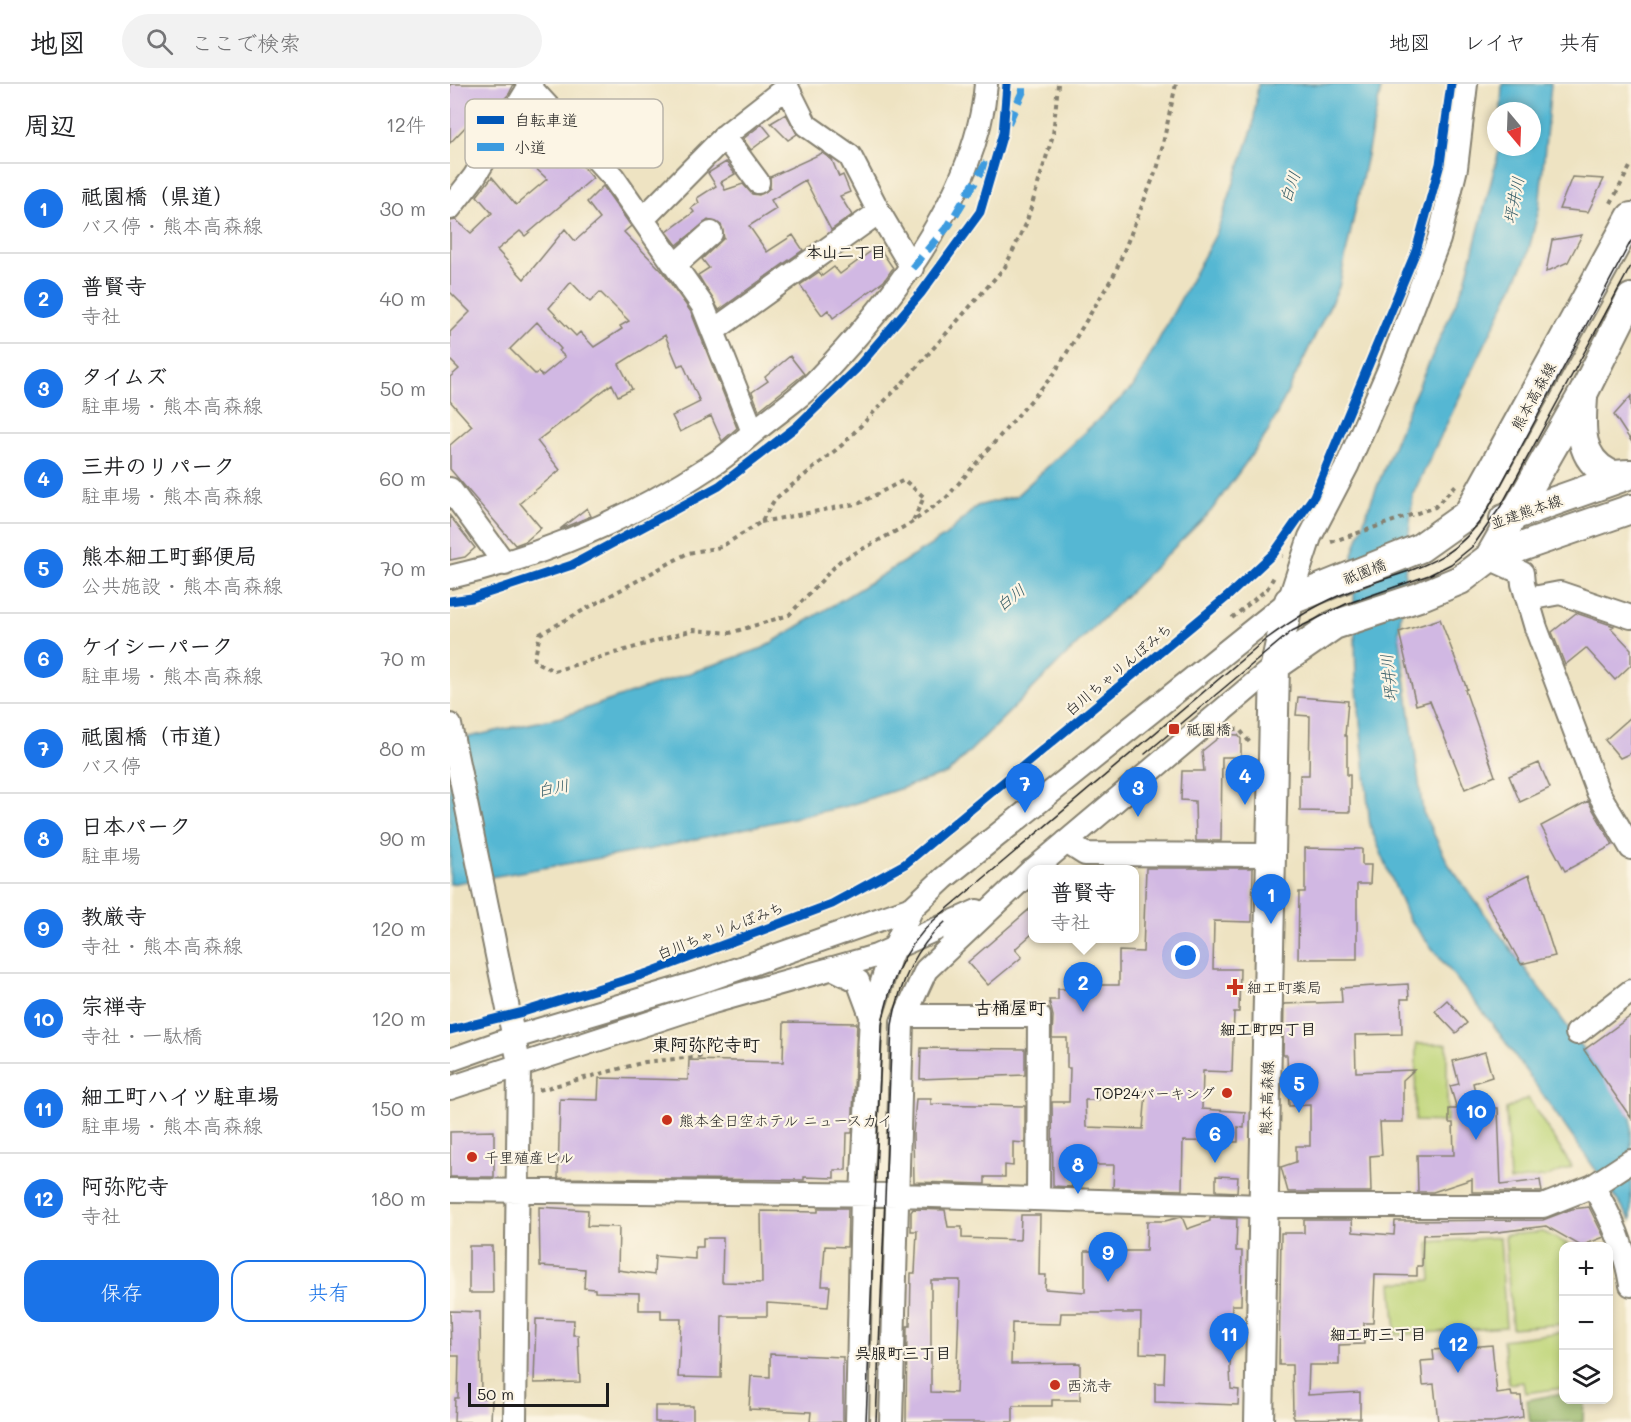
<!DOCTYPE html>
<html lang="ja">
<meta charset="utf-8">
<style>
:root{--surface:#fff;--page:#f2f2f2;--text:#202124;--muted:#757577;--line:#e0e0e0;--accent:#1a73e8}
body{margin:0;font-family:Mali,"Klee One",sans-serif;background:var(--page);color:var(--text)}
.controls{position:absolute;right:18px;bottom:18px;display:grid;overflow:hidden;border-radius:12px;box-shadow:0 3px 9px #0003}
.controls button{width:54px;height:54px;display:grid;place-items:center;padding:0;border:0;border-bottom:2px solid var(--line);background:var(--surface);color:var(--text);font:30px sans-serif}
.compass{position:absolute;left:1037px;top:18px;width:54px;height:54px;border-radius:50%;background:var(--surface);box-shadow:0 3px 9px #0003;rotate:161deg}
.scale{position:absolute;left:18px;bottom:15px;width:141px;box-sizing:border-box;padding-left:6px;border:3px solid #1c1c1c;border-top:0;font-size:16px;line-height:21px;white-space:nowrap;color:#1c1c1c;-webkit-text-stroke:4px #fcf5e5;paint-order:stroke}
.you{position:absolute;left:736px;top:872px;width:21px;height:21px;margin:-15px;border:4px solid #fff;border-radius:50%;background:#1a73e8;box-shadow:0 0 0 9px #1a73e833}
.badge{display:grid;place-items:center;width:39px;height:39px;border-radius:50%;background:var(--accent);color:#fff;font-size:20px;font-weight:700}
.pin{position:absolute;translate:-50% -50px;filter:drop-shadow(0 2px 3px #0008)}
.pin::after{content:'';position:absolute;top:32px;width:21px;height:18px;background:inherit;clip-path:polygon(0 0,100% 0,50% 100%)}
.popup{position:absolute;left:578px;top:781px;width:111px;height:78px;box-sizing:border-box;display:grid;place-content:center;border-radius:12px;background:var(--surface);filter:drop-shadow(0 2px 4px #0005);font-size:20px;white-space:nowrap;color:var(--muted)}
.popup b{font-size:22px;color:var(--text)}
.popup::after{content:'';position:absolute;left:50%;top:100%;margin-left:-12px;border:12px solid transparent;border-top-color:var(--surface)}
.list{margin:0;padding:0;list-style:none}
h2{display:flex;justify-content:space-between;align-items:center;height:78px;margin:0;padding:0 24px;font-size:26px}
h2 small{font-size:20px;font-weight:400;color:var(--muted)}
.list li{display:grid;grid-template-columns:39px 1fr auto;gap:18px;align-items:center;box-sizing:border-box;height:90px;padding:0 24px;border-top:2px solid var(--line)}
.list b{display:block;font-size:22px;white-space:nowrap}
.list p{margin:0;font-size:20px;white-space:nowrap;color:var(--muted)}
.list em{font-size:20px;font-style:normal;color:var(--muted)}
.actions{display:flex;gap:12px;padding:18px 24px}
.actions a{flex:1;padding:14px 0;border:2px solid var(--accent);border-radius:18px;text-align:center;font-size:21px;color:var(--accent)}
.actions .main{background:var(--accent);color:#fff}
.icon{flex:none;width:33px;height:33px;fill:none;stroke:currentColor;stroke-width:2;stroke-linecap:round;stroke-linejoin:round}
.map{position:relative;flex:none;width:1181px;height:1338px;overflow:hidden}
header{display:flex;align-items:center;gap:36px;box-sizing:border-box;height:84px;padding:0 30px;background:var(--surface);border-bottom:2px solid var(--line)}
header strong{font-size:28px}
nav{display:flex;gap:33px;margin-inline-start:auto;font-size:21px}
.search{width:420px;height:54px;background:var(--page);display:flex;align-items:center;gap:15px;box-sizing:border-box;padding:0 21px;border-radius:33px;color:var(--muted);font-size:22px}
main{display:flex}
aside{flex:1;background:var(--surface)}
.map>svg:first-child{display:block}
</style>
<header>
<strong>地図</strong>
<div class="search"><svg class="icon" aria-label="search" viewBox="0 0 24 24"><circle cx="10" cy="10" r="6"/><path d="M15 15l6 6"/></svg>ここで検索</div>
<nav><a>地図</a><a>レイヤ</a><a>共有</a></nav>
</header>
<main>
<aside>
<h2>周辺<small>12件</small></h2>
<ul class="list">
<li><span class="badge">1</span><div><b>祗園橋（県道）</b><p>バス停 · 熊本高森線</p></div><em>30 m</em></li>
<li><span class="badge">2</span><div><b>普賢寺</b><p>寺社</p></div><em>40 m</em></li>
<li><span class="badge">3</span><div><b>タイムズ</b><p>駐車場 · 熊本高森線</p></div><em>50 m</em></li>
<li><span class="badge">4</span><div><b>三井のリパーク</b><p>駐車場 · 熊本高森線</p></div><em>60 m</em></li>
<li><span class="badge">5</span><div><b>熊本細工町郵便局</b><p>公共施設 · 熊本高森線</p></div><em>70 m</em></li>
<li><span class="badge">6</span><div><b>ケイシーパーク</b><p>駐車場 · 熊本高森線</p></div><em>70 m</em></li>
<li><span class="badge">7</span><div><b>祗園橋（市道）</b><p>バス停</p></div><em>80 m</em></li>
<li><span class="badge">8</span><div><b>日本パーク</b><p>駐車場</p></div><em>90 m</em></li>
<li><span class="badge">9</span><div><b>教厳寺</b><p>寺社 · 熊本高森線</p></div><em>120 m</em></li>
<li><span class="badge">10</span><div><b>宗禅寺</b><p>寺社 · 一駄橋</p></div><em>120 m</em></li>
<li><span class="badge">11</span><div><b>細工町ハイツ駐車場</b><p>駐車場 · 熊本高森線</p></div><em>150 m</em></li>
<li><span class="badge">12</span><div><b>阿弥陀寺</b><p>寺社</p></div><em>180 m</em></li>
</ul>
<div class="actions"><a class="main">保存</a><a>共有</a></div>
</aside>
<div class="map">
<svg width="1181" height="1338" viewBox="0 0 1181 1338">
<rect width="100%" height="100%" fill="#fcf5e5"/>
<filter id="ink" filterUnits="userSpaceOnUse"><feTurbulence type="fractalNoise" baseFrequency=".0167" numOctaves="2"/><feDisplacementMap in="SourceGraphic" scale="12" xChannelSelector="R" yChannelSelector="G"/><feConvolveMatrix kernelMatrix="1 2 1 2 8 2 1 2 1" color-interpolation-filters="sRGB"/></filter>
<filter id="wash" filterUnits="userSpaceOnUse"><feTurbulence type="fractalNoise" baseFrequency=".008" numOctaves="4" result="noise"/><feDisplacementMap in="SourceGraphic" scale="24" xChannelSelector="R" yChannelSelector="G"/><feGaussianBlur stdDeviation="1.35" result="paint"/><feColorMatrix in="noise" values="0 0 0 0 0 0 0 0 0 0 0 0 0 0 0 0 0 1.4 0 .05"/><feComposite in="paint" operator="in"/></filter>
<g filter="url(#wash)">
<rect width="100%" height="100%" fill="#eee3c2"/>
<!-- green -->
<path fill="#c0d67a" stroke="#6e794b" stroke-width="1.5" d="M966 960H997V1038L965 1037Z
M1078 1014 1122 1083 1099 1092 1060 1097 1056 1025Z
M1093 1148 1122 1162H1114L1113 1240 1062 1244 1055 1151Z
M1050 1153 1056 1243 946 1251 942 1199 981 1196 979 1158Z
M1113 1248V1304L1075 1309 1073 1298 1059 1300 1053 1256Z"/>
<!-- forest -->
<path fill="#98b76a" stroke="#5a6a43" stroke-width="1.5" d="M1113 1309 1114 1316H1134L1133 1338H1080L1077 1316Z"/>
<!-- water -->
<path fill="#54b7d3" stroke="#386a78" stroke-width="1.5" d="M808 0H932L889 203 818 348 761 427 498 689 397 722 202 765 0 800V657L111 633 313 564 494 453 527 422 566 412 683 303 767 148 803 43Z
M1052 0H1101L1089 125 1077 173 963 410 949 548 973 728 999 781 1153 991 1181 1034V1136L1044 942 958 834 920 742 906 595 903 470 918 425 957 328 1015 198 1050 63H1082V27H1051Z"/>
<g id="blocks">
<!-- building -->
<path fill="#d1b8e3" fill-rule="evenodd" d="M0 0H64L59 10 29 42 22 36 0 59Z
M86 29 143 94 75 152 70 147 47 166 74 195 115 145 125 157 150 135 137 118 153 102 181 142 174 148 212 187 241 228 287 344 272 357 261 332 230 348 222 332 250 318 233 280 228 282 215 251 169 280 182 305 168 312 162 300 87 357 110 386 70 419 91 444 76 457 65 461 0 385V361L22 342 0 317V293L9 285 0 276V248L20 228 0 208V137L6 136 21 149 42 129 27 112 42 93 66 121 97 95 79 78 84 73 64 54ZM121 198 140 218 150 208 179 237 170 242 172 245 144 263 130 248 126 252 99 224ZM87 238 111 265 109 267 115 273 92 292 88 288 85 290 60 265Z
M336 30 347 50 338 56 321 39Z
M312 40 321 51 301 66 293 55Z
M372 69 382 76 389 93 393 91 400 108 390 112 402 131 381 146 355 96 321 116 326 125 299 142 317 168 343 151 353 166 269 226 248 191 259 184 252 175 274 154 271 141 258 136 227 161 217 148 244 128 241 124 249 119 247 114 266 102 258 89 276 78 285 90 271 98 275 106 293 100 302 110 309 111 320 104V93Z
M1122 93 1154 95 1138 128 1109 125Z
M1132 151 1118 178 1096 188 1102 156Z
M428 162 443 184 434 197 383 234 378 226 372 231 350 201 369 188 372 192 384 183 390 190Z
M340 272 354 290 309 326 302 308 318 297 315 293Z
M1181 312V357L1164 331Z
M137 424 141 432 110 445Z
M0 432 25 464 15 473 0 476Z
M1126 529 1164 542 1161 544 1181 565V581L1165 596 1136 564 1115 581 1102 548Z
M990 535 1017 605 1015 606 1045 692 1015 705 980 617 966 621 949 548Z
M848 613 898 617 895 652H897V691H900V728L850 727V691H859L860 632 846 631Z
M1181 633V669L1170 674 1155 656Z
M773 650 788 651 791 655V673H772L771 757H746L745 717 731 716 732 687H754L752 667Z
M1089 679 1100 704 1070 718 1059 692Z
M1138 717 1163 761 1115 787 1091 742Z
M855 764 912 765V781H921L920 800H907V875H848L849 808H855Z
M696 784H803L802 838 764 837 763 885H790L789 928H784L782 988 753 987 752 1025 795 1028 794 1044 788 1043V1058L733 1057 732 1106 663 1104 664 1081H622V1103L603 1102 602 1018H619L620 984H617V954H602L603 932 599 916H608V905H642L643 901H669V867L693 868ZM649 1007 696 1008 693 1045 636 1043 635 1016H649Z
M1079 791 1105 872 1071 880 1034 813Z
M582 823V850L565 865 572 873 538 901 518 878Z
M958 900 959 915H951L952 950 905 951 906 988 964 986 953 996V1038H930L932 1071 920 1072 921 1108H838L831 1083 846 1078V1062H860V1021L839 1022 837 971H833L834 920 892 918 891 904Z
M997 916 1017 939 1006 949 985 927Z
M1181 932V1034L1134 966Z
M334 938 407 939 402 1049H397L396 1086H384V1094L354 1093V1096L108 1094 110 1015 148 1016 149 994 238 996 239 976 333 978Z
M471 964 575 965V991L470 995Z
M1035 968 1042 993 1023 999 1029 1024H1048L1051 1101 1090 1096 1092 1108H1022V1095L983 1108H968L967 1071H1004L1003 1039H999V1025H1007L1000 1002 1009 1000 1003 977Z
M466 1015H481V1020L575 1022V1059L563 1058V1082L555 1081V1093H535V1100L464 1098 463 1050Z
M44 1047V1093H0V1048Z
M766 1092 788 1093 787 1108 766 1107Z
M89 1123 138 1126 137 1142 169 1143 168 1186 204 1191 205 1172 245 1175V1163H253V1154H273L272 1198 312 1199 311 1127 368 1128V1124H398L397 1163 375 1162 372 1202H380L378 1223 317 1219V1232H272L271 1294 228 1293 231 1235H211V1226H189V1209L145 1208V1205L134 1204 135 1185 90 1182Z
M1139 1123 1154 1153 1131 1162 1096 1142 1040 1149 973 1151 972 1182H967V1192L925 1191 923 1239H914V1260L889 1261V1281H859L858 1311 910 1308V1334L845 1335 843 1331 842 1281H829L831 1149H854V1136H902L903 1148 944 1151 945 1137 1093 1136 1122 1125Z
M463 1125 495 1126 498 1143H512V1154L570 1156 571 1131H590L589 1191H596L595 1205 635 1208V1167H696L697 1137H715L732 1133 737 1145 760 1137V1134L787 1135 786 1167H792L791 1221H782L780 1285 781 1305 789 1306 788 1321 705 1318V1299H714L715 1270 690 1269 691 1229H611L610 1240 562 1239 561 1280 630 1279V1316H602V1322H563V1338H456L457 1242H460L461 1189H465L467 1147H461V1128ZM481 1196H510L506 1309 481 1308Z
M19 1162H42L43 1209H19Z
M0 1227 30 1228 31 1314H42L41 1338H4L5 1314H8L9 1272H1Z
M86 1235 124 1236 123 1251H128L130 1298 84 1299Z
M1042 1261 1047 1310 1061 1308 1062 1312H1071L1073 1333 1044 1338H988L984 1300 973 1301 971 1277 984 1276 983 1266Z
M320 1270 393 1273V1338H360L361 1328 299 1325 301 1292 320 1293Z
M205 1322H243V1338H205Z"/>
</g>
</g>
<g filter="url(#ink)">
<use href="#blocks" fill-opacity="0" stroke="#85806f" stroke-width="1.5"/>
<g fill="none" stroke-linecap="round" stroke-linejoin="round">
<!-- minor casing -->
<g stroke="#85806f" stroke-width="26">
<path id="minor" d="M77 0 163 93 253 222 303 348
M274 52 308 98
M0 124 24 93 81 0
M193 135 277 50 337 3 356 41 400 72 429 128 462 184
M225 181 261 149
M263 247 429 128
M0 405 55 480
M1039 474 1072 489 1073 500 1086 544 1148 708 1181 764
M0 493C93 472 182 434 262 381 278 372 291 358 305 347 324 331 347 316 365 298 439 221 527 110 536 0
M1078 515 1110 509 1181 533
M0 641 69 979 65 1338
M616 758 635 770 823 771
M583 786 825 582
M382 884 408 897 421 932
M455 932H589L588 1115
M1127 949 1181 907
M0 976 65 953 256 896 462 824
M0 1004 263 918 426 872 527 827
M1143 1102C1162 1134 1175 1164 1181 1201
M0 1106 448 1111 813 1122H1093L1143 1102 1181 1077
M407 1338 412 1111 421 932 440 873 462 824 494 794 839 517 860 453 897 382 938 288 989 155 1006 84 1016 0
M441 1338 452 938 476 886 582 786"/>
</g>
<!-- major casing -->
<g stroke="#85806f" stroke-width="32">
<path id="major" d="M1133 314C1131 342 1128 374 1158 389 1163 392 1174 390 1181 390
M1054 435 1181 390
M1039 474 1181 425
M825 582 884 541 969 513 1010 496 1039 474 1134 308 1181 214
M809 1338 825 582 839 517 970 464 1018 430 1181 133"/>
</g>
<!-- path -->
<path stroke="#85806f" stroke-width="4" stroke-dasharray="4.5 4.5" stroke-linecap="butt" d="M608 0 603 51 576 140 555 183 458 293 392 361 325 415 311 438 271 463 238 469 90 550 84 577 104 587 243 546 280 549 339 531 390 477 461 439 496 414 604 290 665 189 708 82 726 0
M1161 119 1181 81
M311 438 410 419 454 396 474 413 462 439
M881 458 985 423 1006 401
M824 469 833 472
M782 534 817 505 825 491
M783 645H789L801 660
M89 1006 195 978 255 972"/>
<!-- minor -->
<use href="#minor" stroke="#fff" stroke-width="22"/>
<!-- major -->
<use href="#major" stroke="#fff" stroke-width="28"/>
<!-- tram -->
<path stroke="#1c1c1c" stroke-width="1.5" d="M695 670 842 547 896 520 979 491 1001 480 1023 462 1051 422 1181 182
M416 1338 432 941C439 900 453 866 483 837L815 556C841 537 868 519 898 508 956 485 1001 484 1037 427L1181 157
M426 1338 442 941C449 901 464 865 495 838"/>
<!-- quiet -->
<path stroke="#3c9bdf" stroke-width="8" stroke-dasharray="15 8" stroke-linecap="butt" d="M558 39 573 7V0
M462 184 499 141 540 73"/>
<!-- cycleway casing -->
<g stroke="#fcf5e5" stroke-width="13">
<path id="cycleway" d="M0 517 22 514 122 481 269 402 347 342 406 285 471 209 530 128 553 49 557 0
M0 946 73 928 198 889 382 820 455 780 778 512 824 469 864 412 966 167 990 80 1001 0"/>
</g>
<!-- cycleway -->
<use href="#cycleway" stroke="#0057b8" stroke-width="9"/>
</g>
</g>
<!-- markers -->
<g fill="#c8321e" stroke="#fcf5e5" stroke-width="2">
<rect x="718" y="639" width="12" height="12" rx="3"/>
<path d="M782 894h6v6h6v6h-6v6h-6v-6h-6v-6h6z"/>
<circle cx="777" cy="1009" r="6"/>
<circle cx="217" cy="1036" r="6"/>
<circle cx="22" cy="1073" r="6"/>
<circle cx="605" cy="1301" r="6"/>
</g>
<g text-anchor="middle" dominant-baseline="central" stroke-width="4.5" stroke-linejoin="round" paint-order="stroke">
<!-- street labels -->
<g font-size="15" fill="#1c1c1c" stroke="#fcf5e5">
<text transform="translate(1083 312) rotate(-61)">熊本高森線</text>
<text transform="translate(1076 427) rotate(-19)">並建熊本線</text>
<text transform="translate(914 487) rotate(-21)">祇園橋</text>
<text transform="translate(668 585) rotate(-40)">白川ちゃりんぽみち</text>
<text transform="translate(270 846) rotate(-21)">白川ちゃりんぽみち</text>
<text transform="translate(816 1014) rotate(-88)">熊本高森線</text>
</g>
<!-- poi labels -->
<g font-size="15" fill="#1c1c1c" stroke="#fcf5e5" text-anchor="start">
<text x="736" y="645">祗園橋</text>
<text x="797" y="903">細工町薬局</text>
<text x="765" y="1009" text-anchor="end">TOP24パーキング</text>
<text x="229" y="1036">熊本全日空ホテル ニュースカイ</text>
<text x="34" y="1073">千里殖産ビル</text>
<text x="617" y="1301">西流寺</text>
</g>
<!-- water labels -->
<g font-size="16" font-style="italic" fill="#325a65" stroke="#fcf5e5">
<text transform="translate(839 103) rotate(-71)">白川</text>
<text transform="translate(1063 116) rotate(-79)">坪井川</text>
<text transform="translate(560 513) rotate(-38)">白川</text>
<text transform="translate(938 594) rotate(-96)">坪井川</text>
<text transform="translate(103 703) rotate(-11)">白川</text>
</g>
<!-- neighbourhood labels -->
<g font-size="16" font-weight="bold" fill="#1c1c1c" stroke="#fcf5e5">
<text x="396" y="167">本山二丁目</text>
<text x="818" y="944">細工町四丁目</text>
<text x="928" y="1249">細工町三丁目</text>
<text x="453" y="1268">呉服町三丁目</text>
</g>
<!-- quarter labels -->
<g font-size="18" font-weight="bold" fill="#1c1c1c" stroke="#fcf5e5">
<text x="560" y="923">古桶屋町</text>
<text x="256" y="960">東阿弥陀寺町</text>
</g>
</g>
<!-- legend -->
<rect x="15" y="15" width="198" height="69" rx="9" fill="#fcf5e5" stroke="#b9b4a9" stroke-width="1.5"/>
<rect x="27" y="32" width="27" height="8" fill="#0057b8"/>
<rect x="27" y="59" width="27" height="8" fill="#3c9bdf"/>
<g font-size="16" fill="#1c1c1c">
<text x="64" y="42">自転車道</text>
<text x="64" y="69">小道</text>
</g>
</svg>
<div class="controls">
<button>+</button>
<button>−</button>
<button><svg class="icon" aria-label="layers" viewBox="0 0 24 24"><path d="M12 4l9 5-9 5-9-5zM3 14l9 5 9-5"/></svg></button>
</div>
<svg class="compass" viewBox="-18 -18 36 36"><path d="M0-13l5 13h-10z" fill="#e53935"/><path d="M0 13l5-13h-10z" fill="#757577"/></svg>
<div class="scale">50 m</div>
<div class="you"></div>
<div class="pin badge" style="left:821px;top:840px">1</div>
<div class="pin badge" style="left:633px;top:928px">2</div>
<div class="popup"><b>普賢寺</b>寺社</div>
<div class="pin badge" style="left:688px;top:733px">3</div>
<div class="pin badge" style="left:795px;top:721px">4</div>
<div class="pin badge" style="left:849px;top:1029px">5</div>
<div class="pin badge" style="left:765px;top:1079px">6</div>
<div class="pin badge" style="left:575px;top:729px">7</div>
<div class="pin badge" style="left:628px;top:1110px">8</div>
<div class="pin badge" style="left:658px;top:1198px">9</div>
<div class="pin badge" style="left:1026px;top:1056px">10</div>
<div class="pin badge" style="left:779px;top:1279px">11</div>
<div class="pin badge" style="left:1008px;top:1289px">12</div>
</div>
</main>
